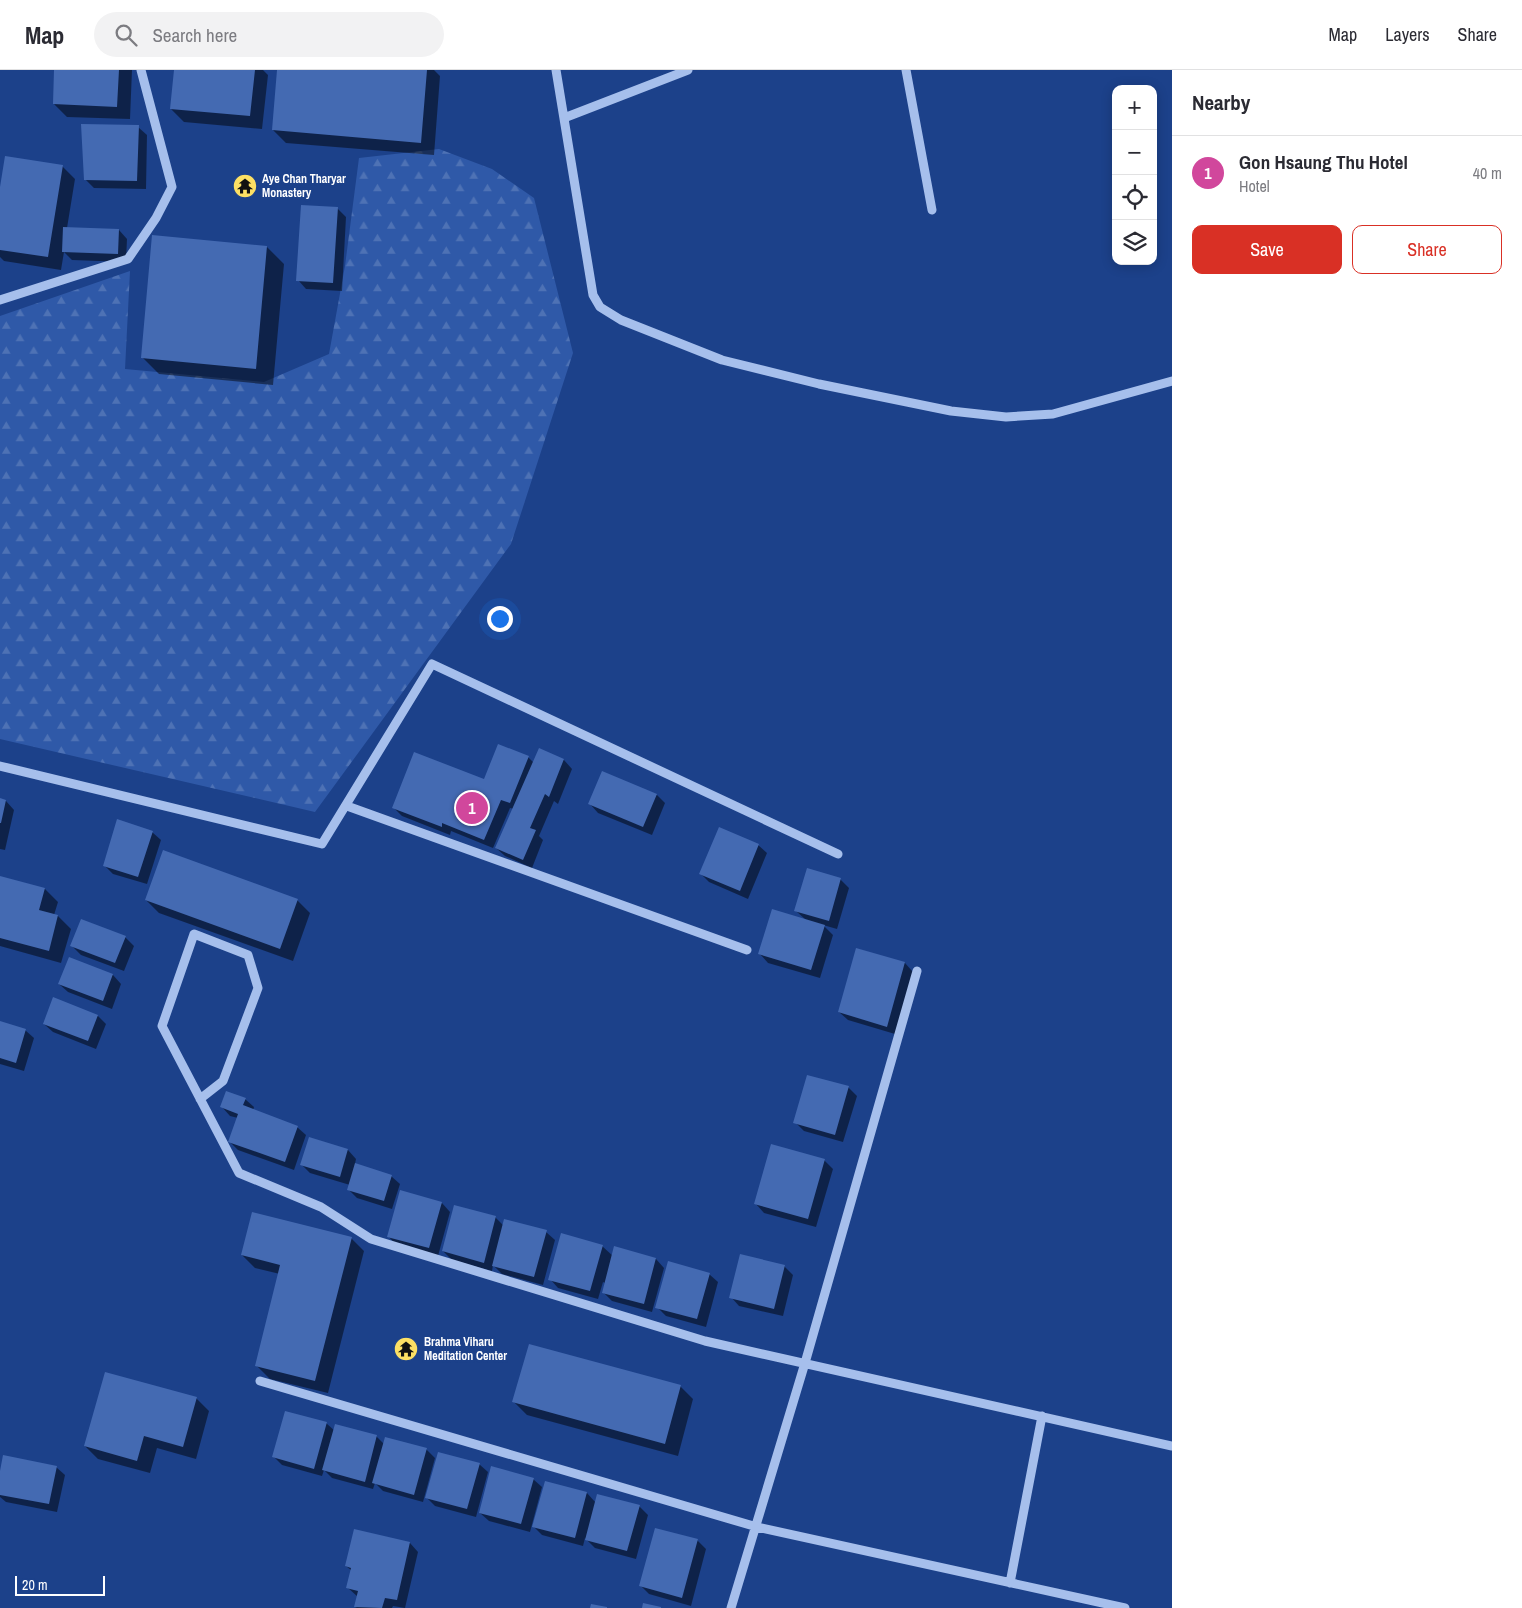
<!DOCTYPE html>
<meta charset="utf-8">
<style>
:root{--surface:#fff;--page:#f2f2f3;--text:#2b2b33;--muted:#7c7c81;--line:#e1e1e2;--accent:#d93025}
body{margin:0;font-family:"Archivo Narrow",sans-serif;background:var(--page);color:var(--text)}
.controls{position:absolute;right:15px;top:15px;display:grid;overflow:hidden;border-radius:10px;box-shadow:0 2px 12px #0003}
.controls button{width:45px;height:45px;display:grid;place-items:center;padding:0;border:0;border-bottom:1px solid var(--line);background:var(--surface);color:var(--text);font:25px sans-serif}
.scale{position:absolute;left:15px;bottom:12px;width:90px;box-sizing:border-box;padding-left:5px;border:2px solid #fff;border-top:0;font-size:14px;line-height:18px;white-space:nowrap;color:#fff;-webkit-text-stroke:4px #1c418a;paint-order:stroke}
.you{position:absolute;left:499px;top:548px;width:18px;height:18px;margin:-12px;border:4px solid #fff;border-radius:50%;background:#1a73e8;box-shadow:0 0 0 8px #1a73e833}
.badge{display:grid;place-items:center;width:32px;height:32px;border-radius:50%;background:var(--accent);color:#fff;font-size:16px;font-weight:700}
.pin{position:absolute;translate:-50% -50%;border:2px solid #fff;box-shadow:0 1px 5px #0006}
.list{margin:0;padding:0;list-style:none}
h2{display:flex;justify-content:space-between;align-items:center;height:65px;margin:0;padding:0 20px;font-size:21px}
h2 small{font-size:16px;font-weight:400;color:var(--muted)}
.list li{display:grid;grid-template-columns:32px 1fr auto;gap:15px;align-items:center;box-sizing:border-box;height:75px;padding:0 20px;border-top:1px solid var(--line)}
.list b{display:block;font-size:19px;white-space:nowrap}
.list p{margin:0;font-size:16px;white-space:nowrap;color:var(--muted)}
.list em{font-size:16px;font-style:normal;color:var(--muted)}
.actions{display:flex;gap:10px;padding:15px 20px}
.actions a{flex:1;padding:11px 0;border:1px solid var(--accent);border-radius:10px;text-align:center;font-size:18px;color:var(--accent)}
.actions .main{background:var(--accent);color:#fff}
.icon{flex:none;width:28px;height:28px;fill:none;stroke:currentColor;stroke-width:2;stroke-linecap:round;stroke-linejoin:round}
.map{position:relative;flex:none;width:1172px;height:1538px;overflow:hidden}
header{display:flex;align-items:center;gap:30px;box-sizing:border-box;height:70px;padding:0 25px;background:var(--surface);border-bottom:1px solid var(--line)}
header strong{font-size:24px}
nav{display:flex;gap:28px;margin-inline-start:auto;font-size:18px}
.search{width:350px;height:45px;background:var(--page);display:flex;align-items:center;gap:12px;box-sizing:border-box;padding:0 18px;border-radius:28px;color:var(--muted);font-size:19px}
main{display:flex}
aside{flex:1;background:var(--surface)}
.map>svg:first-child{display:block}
</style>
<header>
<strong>Map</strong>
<div class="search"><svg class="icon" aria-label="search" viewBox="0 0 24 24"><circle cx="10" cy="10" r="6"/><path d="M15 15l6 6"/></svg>Search here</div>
<nav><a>Map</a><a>Layers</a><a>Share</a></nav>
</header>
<main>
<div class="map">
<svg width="1172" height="1538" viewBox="0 0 1172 1538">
<defs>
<pattern id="forest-firs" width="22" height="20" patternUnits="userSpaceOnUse" patternTransform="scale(1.25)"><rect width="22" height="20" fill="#2f59a8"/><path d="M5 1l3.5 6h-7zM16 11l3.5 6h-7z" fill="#4e72b5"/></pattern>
</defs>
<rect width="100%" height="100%" fill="#1c418a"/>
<!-- forest -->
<path fill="url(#forest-firs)" d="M439 79 492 99 534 128 573 283 511 474 315 742 0 669V246L130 201 125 299 264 312 329 284 345 196 359 88Z"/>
<!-- shadow -->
<path fill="#0007" d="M55 0H132L130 49 67 47 54 34Z
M176 0H263L268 5 262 59 184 52 171 39Z
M278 0H434L440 6 434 85 286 73 273 60Z
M138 57 147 65 146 119 94 118 85 109Z
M62 96 75 109 67 158 119 160 127 169 126 192 72 190 64 182 61 200 4 191 0 187V125Z
M337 138 346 147 342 221 306 219 298 210Z
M267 177 284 194 273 315 159 304 142 287Z
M539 680 564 690 572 699 558 734 554 731 539 766 543 770 532 798 505 786 496 778 514 739 510 738 493 778 451 761 450 765 402 746 393 737 484 711 528 687 534 693Z
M657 725 665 733 652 765 598 743 590 734Z
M0 730 6 731 14 740 5 780 0 779Z
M152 762 161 770 147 814 113 804 104 795Z
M758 775 767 783 748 829 709 812 701 804Z
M0 807 45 819 58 832 54 845 58 846 71 859 61 893 0 876Z
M840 809 849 818 837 859 823 855 833 865 820 908 768 893 760 884 806 850 796 841Z
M146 830H297L310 843 293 891 159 843Z
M125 867 134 876 124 901 81 885 72 876Z
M857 879 905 893 913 902 895 964 848 950 839 942Z
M113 905 121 914 112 939 68 922 59 914Z
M98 946 106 954 96 979 53 962 44 954Z
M0 953 25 960 34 968 24 1001 0 994Z
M848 1017 857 1026 843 1072 804 1061 795 1052Z
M245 1029 254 1037 253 1040 297 1057 306 1065 294 1100 238 1080 229 1071 238 1048 230 1046 222 1037Z
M310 1068 348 1080 356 1089 355 1094 391 1106 400 1114 392 1139 357 1128 348 1119 350 1115 310 1103 301 1094Z
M824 1090 833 1099 816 1157 764 1143 756 1134Z
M442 1133 450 1142 438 1186 397 1176 389 1167Z
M495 1147 504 1156 546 1162 555 1170 543 1215 502 1204 493 1195 492 1201 452 1190 443 1181Z
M351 1168 364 1181 328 1323 270 1309 257 1296 280 1204 255 1198 242 1185Z
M602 1176 613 1186 656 1189 664 1198 652 1242 612 1231 603 1222 605 1213 603 1212 598 1229 558 1218 550 1209Z
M784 1196 793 1205 783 1246 739 1236 731 1227Z
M709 1204 718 1212 706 1257 666 1246 657 1237Z
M680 1316 693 1329 678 1386 527 1345 514 1332Z
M196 1328 209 1341 196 1389 157 1378 150 1403 98 1389 85 1376Z
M326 1353 335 1361 376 1366 384 1374 426 1379 435 1388 423 1432 383 1421 375 1413 373 1419 332 1408 324 1400 322 1406 282 1395 274 1387Z
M479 1394 488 1402 476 1447 435 1436 427 1428Z
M56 1397 65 1405 57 1442 6 1432 0 1427V1408Z
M533 1409 542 1417 530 1462 489 1451 480 1443Z
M587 1423 596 1433 639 1436 648 1445 636 1489 595 1478 585 1468 583 1476 542 1465 534 1457Z
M697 1470 706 1479 691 1536 649 1524 641 1516Z
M410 1473 418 1482 405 1538 393 1536 392 1538H357L355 1537 358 1527 348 1518 352 1501 346 1496Z"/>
<!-- building -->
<path fill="#446ab2" d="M54 0H119L117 37 53 34Z
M174 0H255L250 46 170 39Z
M277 0H427L421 73 272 60Z
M81 54 139 55 137 111 84 110Z
M5 86 63 95 48 187 0 180V117Z
M301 135 338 137 333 213 296 211Z
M63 157 119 159 118 184 62 182Z
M152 165 267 176 256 299 141 288Z
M498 674 529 686 510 733 501 730 484 770 442 753V757L392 738 414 682 484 709Z
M539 678 564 689 549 727 545 724 530 758 536 760 523 790 495 778Z
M602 701 657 724 643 757 588 734Z
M0 728 6 730 1 753H0Z
M117 749 153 761 138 807 103 796Z
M719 757 759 774 740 821 699 804Z
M163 780 298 829 280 879 145 830Z
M807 798 841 808 829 851 794 841Z
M0 806 45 818 39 840 58 845 49 881 0 868Z
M772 839 825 855 811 900 758 884Z
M81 849 126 866 115 893 70 876Z
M856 878 905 892 887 957 838 942Z
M69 887 113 904 103 931 58 914Z
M53 927 98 945 88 971 43 954Z
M0 951 26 959 16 993 0 988Z
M807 1005 849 1016 835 1065 793 1053Z
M226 1021 246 1028 243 1035 298 1056 285 1092 228 1072 238 1044 220 1037Z
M309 1067 348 1079 340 1107 300 1095Z
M771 1074 825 1089 808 1149 754 1134Z
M355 1093 392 1105 384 1131 347 1120Z
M400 1120 442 1132 429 1178 387 1167Z
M454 1135 496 1146 484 1193 442 1181Z
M252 1142 352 1167 315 1311 255 1296 280 1195 241 1185Z
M504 1149 547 1160 534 1207 492 1196Z
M561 1163 603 1175 590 1221 548 1210Z
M614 1176 656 1188 644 1234 602 1223Z
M740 1184 785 1195 774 1239 729 1228Z
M668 1191 710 1203 697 1249 655 1238Z
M529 1274 681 1315 665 1374 512 1332Z
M105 1302 197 1327 183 1377 144 1366 137 1391 84 1376Z
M285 1341 327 1352 314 1399 272 1387Z
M335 1354 377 1365 365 1412 322 1400Z
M385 1367 427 1378 414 1425 372 1413Z
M438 1382 480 1393 467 1439 425 1428Z
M3 1385 57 1396 49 1434 0 1425V1401Z
M491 1396 534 1408 521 1454 479 1443Z
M545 1411 587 1422 575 1468 532 1457Z
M597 1424 640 1435 627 1481 585 1470Z
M655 1458 698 1469 682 1528 639 1516Z
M354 1459 410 1472 397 1530 385 1528 382 1538 354 1537 358 1521 346 1518 351 1498 345 1496Z
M643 1533 661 1537V1538H642Z
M591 1534 607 1537V1538H590Z"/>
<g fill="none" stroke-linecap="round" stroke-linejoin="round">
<!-- minor -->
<path stroke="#a6bfec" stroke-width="9" d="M556 0 593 225 600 237 621 250 722 290 819 314 951 341 1006 347 1053 344 1172 311
M906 0 932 140
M564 48 688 0
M0 230 128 189 156 148 172 117 141 0
M0 696 322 774 432 594 838 784
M347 736 747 880
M200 1029 223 1011 258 918 248 885 194 864 162 956 239 1103 321 1137 371 1169 705 1271 1172 1376
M260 1311 757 1457 1125 1538
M1010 1513 1042 1346
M731 1538 805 1293 917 901"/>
</g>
<!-- icons -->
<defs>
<g id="temple-disc" transform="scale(1.25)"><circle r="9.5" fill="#fde064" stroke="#1c418a"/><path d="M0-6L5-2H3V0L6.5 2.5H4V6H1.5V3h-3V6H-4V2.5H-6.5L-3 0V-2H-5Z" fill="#111"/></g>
</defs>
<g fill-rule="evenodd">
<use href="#temple-disc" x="245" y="116"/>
<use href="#temple-disc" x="406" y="1279"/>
</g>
<g text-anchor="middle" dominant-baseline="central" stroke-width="5" stroke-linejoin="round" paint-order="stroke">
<!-- poi labels -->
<g font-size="12" font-weight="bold" fill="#fff" stroke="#1c418a" text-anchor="start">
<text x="262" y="109">Aye Chan Tharyar<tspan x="262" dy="14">Monastery</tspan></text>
<text x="424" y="1272">Brahma Viharu<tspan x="424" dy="14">Meditation Center</tspan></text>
</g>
</g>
</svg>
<div class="controls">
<button>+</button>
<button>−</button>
<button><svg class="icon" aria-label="locate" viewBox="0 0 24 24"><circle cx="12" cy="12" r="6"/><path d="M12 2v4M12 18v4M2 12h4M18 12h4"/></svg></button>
<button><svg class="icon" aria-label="layers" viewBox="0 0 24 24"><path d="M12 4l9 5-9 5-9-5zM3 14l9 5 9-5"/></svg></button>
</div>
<div class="scale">20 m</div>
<div class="you"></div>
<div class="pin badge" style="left:472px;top:738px;background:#d1479c">1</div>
</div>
<aside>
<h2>Nearby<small></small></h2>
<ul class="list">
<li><span class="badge" style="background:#d1479c">1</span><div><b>Gon Hsaung Thu Hotel</b><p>Hotel</p></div><em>40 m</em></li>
</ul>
<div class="actions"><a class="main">Save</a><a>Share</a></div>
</aside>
</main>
